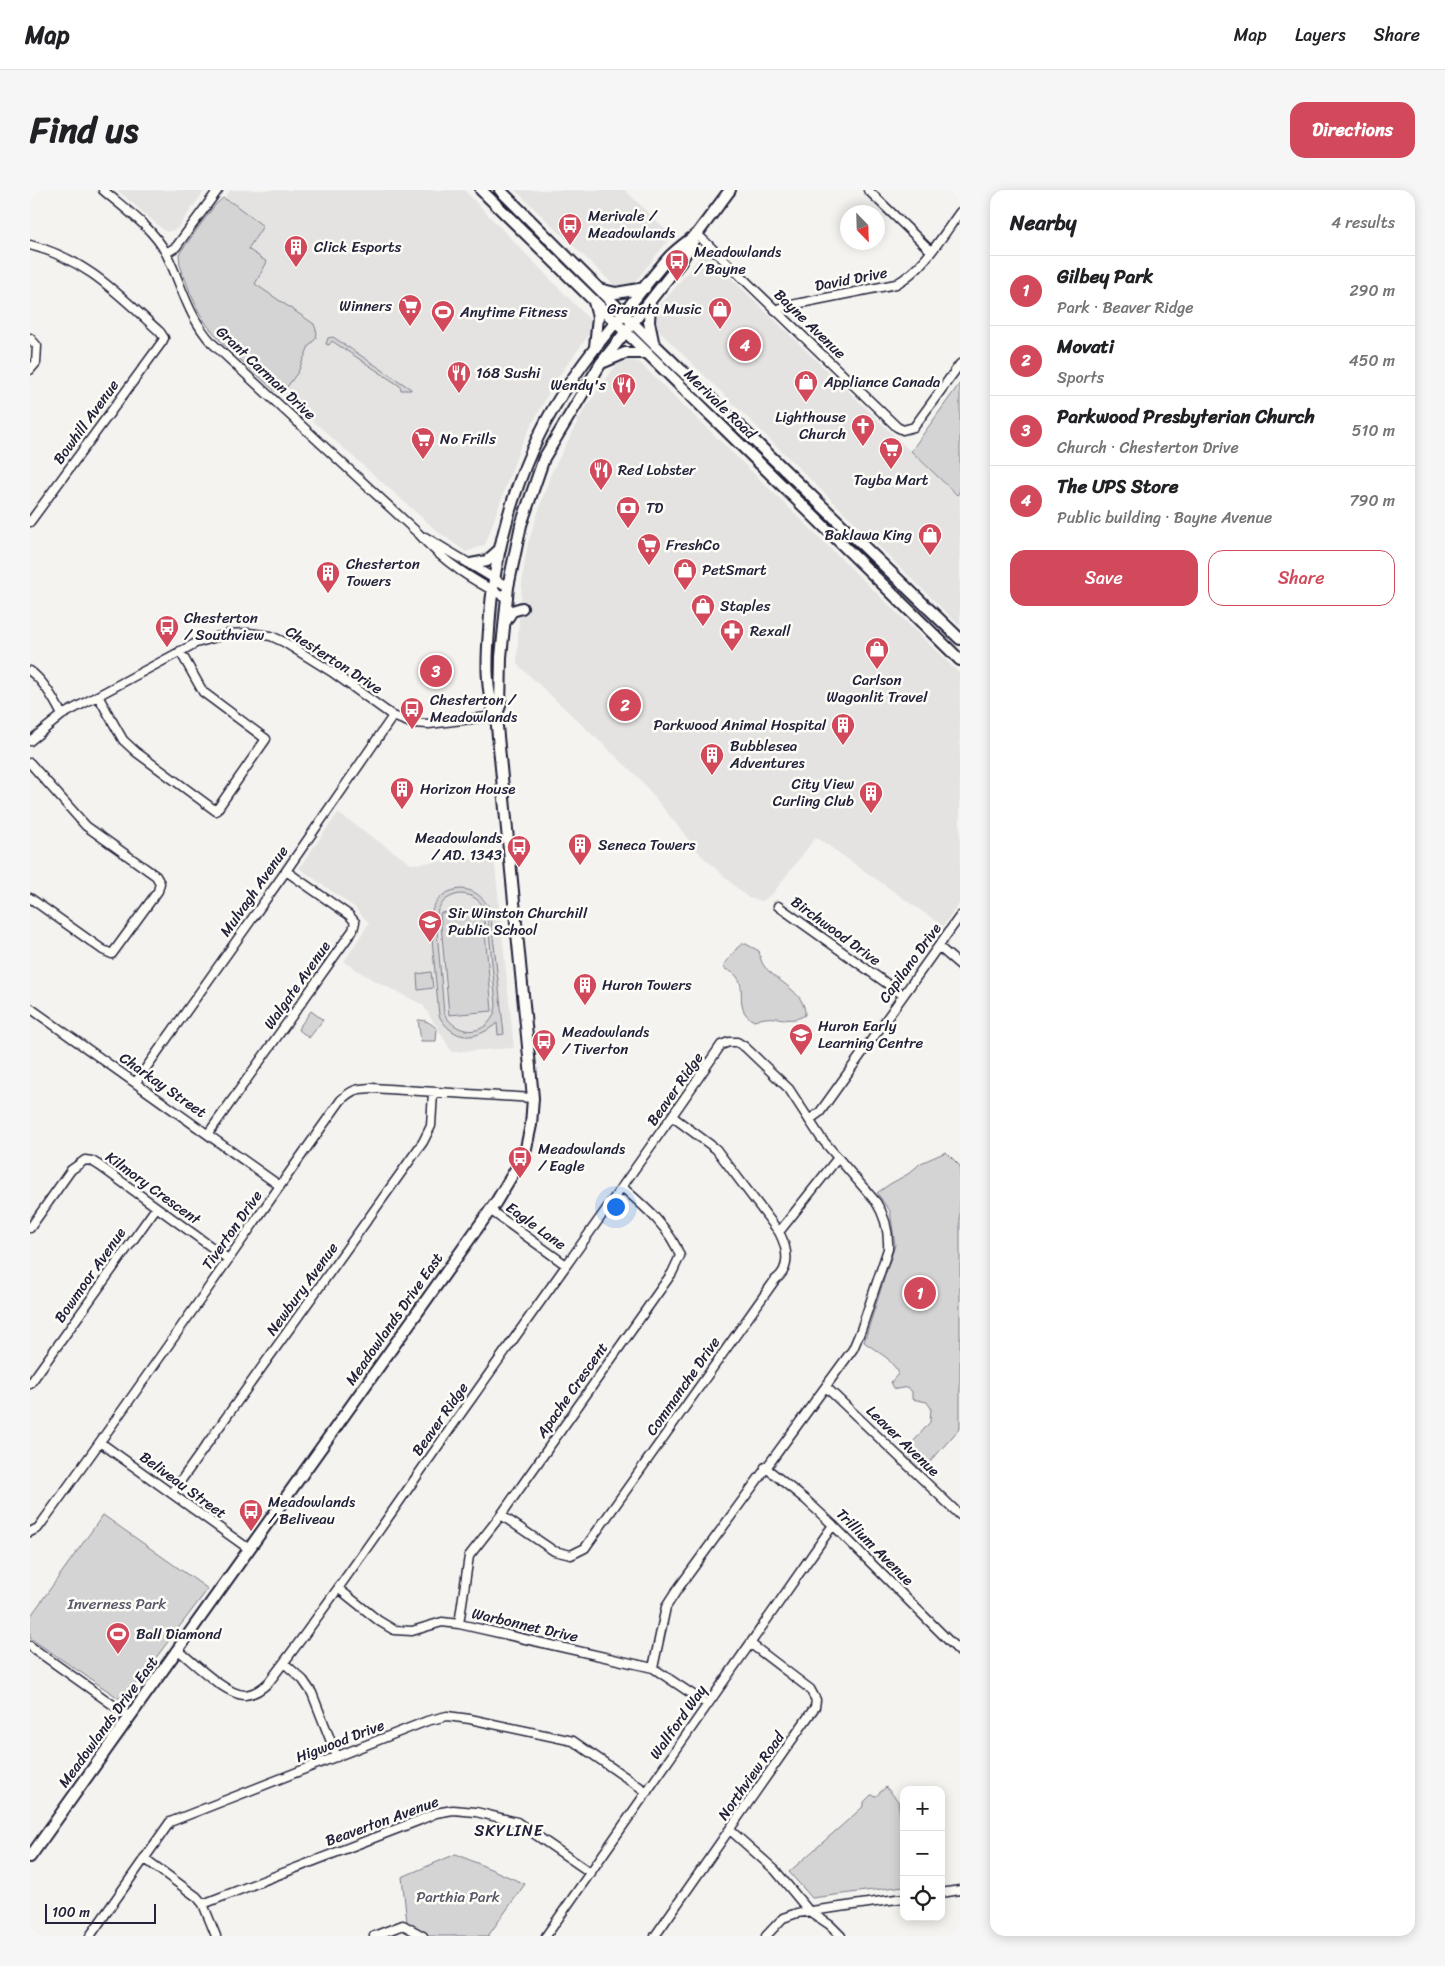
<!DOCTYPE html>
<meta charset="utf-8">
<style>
:root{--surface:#fff;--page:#f6f6f6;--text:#202124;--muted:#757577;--line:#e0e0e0;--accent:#d1495b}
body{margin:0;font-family:Sriracha,sans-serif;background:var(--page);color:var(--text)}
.controls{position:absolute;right:15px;bottom:15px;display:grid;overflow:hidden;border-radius:10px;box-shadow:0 2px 12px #0003}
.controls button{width:45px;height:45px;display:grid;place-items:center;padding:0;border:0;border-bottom:1px solid var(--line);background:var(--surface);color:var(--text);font:25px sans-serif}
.compass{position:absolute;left:810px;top:15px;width:45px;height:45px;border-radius:50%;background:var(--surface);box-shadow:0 2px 12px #0003;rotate:157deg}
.scale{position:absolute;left:15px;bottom:12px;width:111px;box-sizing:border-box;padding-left:5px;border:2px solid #22223b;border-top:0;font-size:14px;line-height:18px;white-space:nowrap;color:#22223b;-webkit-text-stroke:4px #fdfcf7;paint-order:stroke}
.you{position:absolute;left:585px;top:1016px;width:18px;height:18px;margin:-12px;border:4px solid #fff;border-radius:50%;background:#1a73e8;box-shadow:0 0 0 8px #1a73e833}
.badge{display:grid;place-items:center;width:32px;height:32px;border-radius:50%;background:var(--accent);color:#fff;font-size:16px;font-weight:700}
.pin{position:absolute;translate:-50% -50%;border:2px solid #fff;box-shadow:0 1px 5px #0006}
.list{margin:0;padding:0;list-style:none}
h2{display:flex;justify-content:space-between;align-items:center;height:65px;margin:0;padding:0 20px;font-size:21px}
h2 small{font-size:16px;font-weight:400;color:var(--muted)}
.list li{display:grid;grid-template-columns:32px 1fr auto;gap:15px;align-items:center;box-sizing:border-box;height:70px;padding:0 20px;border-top:1px solid var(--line)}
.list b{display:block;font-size:19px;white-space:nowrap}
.list p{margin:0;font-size:16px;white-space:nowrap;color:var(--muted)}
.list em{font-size:16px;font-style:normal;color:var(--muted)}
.actions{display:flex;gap:10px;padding:15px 20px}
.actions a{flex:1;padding:11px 0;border:1px solid var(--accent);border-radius:15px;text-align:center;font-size:18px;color:var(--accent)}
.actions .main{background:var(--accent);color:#fff}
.icon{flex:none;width:28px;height:28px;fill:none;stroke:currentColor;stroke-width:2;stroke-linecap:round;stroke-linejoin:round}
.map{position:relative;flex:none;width:930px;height:1746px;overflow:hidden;border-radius:15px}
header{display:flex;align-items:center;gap:30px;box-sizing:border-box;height:70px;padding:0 25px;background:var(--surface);border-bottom:1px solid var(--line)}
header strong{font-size:24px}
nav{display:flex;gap:28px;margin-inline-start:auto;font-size:18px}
.intro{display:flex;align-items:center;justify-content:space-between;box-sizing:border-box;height:120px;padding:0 30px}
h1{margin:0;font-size:35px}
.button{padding:12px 22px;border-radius:15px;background:var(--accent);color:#fff;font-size:18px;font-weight:700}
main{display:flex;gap:30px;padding:0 30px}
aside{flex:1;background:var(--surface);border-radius:15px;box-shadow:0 2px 12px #0003}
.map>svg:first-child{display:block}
</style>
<header>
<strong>Map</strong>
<nav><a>Map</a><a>Layers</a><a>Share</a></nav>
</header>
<div class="intro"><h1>Find us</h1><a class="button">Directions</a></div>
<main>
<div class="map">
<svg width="930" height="1746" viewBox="0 0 930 1746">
<rect width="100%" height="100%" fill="#f4f3ef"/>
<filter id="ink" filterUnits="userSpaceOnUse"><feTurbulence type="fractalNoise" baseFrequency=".02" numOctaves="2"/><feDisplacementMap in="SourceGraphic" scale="10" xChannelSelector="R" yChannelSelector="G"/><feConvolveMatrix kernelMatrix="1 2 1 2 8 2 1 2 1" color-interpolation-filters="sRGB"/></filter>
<g filter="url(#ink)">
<!-- built -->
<path fill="#e4e3e2" d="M87 0H175L147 39 136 42Z
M200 0H434L559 129 560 137 558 146 524 193 490 257 455 355 436 362 407 341 196 154 150 69Z
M485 0H595L642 46 603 94 593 96 584 95Z
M674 62 926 305 930 301V436L627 139 625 122Z
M597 170 609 172 930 484V713L913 736 786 647 743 703 733 711 718 708 671 665 610 589 487 474 489 427 493 383 498 353 520 286 553 221 587 174Z
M308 623 381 674 464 667 484 858 422 862 393 815 343 790 314 772 339 733 324 717 269 678Z"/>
<!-- green -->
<path fill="#d5d4d5" stroke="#7c7b88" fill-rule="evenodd" d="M193 8 204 14 233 36 218 59 237 72 225 94 284 134 287 143 286 148 279 156 268 182 254 201H245L194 155 177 135 169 122 160 102 150 75 149 64 185 15Z
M303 147 381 199V200H371L370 196 302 151 299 155 296 154 298 148Z
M930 193V301L927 305 881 261Z
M432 699C446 700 453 708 460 719L474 844 468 845 467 833C446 851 424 852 409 826L400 727C404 710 414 700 432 699ZM430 704C443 704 451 711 457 722L466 815C463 846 427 849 414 823L406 729C407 715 416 706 430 704Z
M453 719 462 821 419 825 410 723Z
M712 754H716L729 761C730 766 731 772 734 776 747 792 776 802 775 825 761 834 750 826 736 828 732 828 728 830 724 831 698 817 726 790 695 779L694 775 707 758Z
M401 782 403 798 388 800 387 784Z
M281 821 293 830 279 848 268 839Z
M388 830C396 830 401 833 407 839L406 851H391Z
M916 962 930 976V1238L892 1281 873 1264 900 1232 901 1218 897 1212 882 1209V1202L878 1197 867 1199 864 1198 861 1192 868 1184V1181L857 1168 834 1152 865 1055 860 1021 847 1003 860 994 878 984 891 973Z
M73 1325 178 1399 93 1511 0 1448V1427Z
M856 1597 868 1611 874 1653V1696L782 1708 759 1682 834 1616V1612L841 1605 846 1606Z
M426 1664 495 1694 458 1746H397L377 1732 372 1687Z"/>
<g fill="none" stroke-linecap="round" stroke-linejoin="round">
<!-- minor casing -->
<g stroke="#22223b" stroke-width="11">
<path id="minor" d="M73 0C95 19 122 37 136 63 152 95 157 125 182 153L389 344C413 372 444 391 477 408
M838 0 901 61
M667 44 867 237 873 240 884 237 930 174
M0 55C56 69 89 105 130 142L134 148 132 152 0 332
M136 63 146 57 188 0
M745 120 756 116 866 94C894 78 911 48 930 22
M0 148 7 156 6 173 0 180
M395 347 478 397
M0 481C14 491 24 509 32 525
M68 506 93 550 106 562 186 621 236 549 173 502 150 461
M0 551 32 525 166 453 197 444 219 443 241 446 254 452 302 482 363 526 381 533 399 534 466 526
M0 573 56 636 126 686 130 693 128 701 82 764 73 760 0 708
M748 716 873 805
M909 757 930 775
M0 818 250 996
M106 892 256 681 363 526
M779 930 790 922 930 726
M178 944 323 740 325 732 319 725 256 681
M460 1020 536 1075
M0 1038 41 980 55 970 62 971 70 976 198 1069
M749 1042 807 969
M0 1194 126 1018
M796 1197 930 1325
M71 1253 219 1359
M735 1277 776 1310 803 1335 930 1462
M142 1303 393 952 401 936 403 902
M471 1325 524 1361 541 1365 555 1358 745 1090C762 1078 757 1057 749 1042L686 959 643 927
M0 1342 8 1338C111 1197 209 1052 311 910 323 899 326 899 342 898L503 908
M309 1399 349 1431 364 1440 382 1441 412 1432 429 1434 623 1478 677 1514
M429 1434 439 1366 471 1325 642 1083 650 1066C640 1038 614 1016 592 997
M0 1456 100 1527
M148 1460C163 1472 196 1505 215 1505 224 1504 233 1498 239 1492 310 1400 374 1303 442 1208 525 1090 610 974 691 855L699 852H707L715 857 759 899 791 948 846 1012C855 1026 859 1042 858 1059L831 1140 823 1159 647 1400 636 1417 623 1478
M254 1473 273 1490 282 1503 307 1567
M700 1640 745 1680 779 1721 800 1735 811 1746
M114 1668 167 1707 173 1714 186 1746
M911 1703 930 1700
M173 1714 390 1630 406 1623 423 1620 446 1622 487 1632 561 1683
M60 1746 140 1632 397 1531 417 1526 440 1529 543 1551 617 1602
M344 1746 373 1735 393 1746
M516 1746 803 1335
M625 1746 785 1517 786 1510 780 1499 721 1454
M736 1746 753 1728 767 1723 874 1708"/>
</g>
<!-- major casing -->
<g stroke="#22223b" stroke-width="14">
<path id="major" d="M451 0 930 470
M470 0 624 154 930 449
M569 99 586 103 615 98
M564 112 568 127 565 157
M620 114 619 132 623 151
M574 172 595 163H617
M441 374 457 371 468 361
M475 432 482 421 492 418
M466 526 470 516 471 467 478 397 491 335 514 268 571 173 650 73 667 44 700 0
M0 1667 466 1012 487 977 496 958 501 935 503 908 466 526C455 501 457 468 459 440 463 356 492 260 541 191 558 166 577 142 597 119 611 101 625 83 640 66 648 58 658 51 667 44"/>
</g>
<!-- minor -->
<use href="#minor" stroke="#fdfcf7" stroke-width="8"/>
<!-- major -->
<use href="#major" stroke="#fdfcf7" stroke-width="10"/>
</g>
</g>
<!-- icons -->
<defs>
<g id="bus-pin" transform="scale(1.25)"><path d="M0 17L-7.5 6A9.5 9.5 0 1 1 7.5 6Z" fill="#d1495b" stroke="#fdfcf7"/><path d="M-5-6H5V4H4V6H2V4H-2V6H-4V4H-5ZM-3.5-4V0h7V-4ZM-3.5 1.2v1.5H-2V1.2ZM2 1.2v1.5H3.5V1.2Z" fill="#fff"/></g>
<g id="building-pin" transform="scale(1.25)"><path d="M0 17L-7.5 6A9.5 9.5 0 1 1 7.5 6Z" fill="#d1495b" stroke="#fdfcf7"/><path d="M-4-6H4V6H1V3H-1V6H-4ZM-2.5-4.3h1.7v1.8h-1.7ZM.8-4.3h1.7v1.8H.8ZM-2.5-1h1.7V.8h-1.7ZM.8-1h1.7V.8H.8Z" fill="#fff"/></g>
<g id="supermarket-pin" transform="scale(1.25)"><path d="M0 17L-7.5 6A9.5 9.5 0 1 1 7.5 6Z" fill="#d1495b" stroke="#fdfcf7"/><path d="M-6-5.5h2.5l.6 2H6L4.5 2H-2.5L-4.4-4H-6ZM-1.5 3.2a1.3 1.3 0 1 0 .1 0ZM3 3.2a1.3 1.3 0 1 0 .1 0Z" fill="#fff"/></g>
<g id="shop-pin" transform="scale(1.25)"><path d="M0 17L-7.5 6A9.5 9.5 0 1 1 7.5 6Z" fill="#d1495b" stroke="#fdfcf7"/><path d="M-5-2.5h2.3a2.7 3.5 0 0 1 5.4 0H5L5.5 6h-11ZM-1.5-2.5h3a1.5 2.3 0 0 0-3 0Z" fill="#fff"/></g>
<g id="stadium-pin" transform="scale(1.25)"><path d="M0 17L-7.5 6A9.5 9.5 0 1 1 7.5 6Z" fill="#d1495b" stroke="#fdfcf7"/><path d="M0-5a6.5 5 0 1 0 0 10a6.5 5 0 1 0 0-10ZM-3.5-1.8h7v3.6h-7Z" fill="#fff"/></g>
<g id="restaurant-pin" transform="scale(1.25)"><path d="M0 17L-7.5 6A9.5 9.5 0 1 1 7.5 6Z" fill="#d1495b" stroke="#fdfcf7"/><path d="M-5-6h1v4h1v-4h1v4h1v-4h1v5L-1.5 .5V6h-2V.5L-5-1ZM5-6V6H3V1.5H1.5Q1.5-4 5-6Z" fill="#fff"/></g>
<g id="church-pin" transform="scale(1.25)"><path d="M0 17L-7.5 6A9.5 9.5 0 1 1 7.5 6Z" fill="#d1495b" stroke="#fdfcf7"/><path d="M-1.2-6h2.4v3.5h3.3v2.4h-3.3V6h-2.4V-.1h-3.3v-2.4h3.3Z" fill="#fff"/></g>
<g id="bank-pin" transform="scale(1.25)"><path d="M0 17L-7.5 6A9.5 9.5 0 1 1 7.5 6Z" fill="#d1495b" stroke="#fdfcf7"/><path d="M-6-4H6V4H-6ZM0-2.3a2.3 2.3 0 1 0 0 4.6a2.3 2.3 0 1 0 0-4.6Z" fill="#fff"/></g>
<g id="pharmacy-pin" transform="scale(1.25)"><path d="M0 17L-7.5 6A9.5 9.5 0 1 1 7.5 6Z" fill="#d1495b" stroke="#fdfcf7"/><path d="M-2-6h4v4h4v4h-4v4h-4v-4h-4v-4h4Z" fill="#fff"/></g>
<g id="school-pin" transform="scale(1.25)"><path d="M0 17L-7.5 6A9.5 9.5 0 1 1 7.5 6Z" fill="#d1495b" stroke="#fdfcf7"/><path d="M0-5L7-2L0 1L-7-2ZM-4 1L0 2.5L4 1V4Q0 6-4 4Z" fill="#fff"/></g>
</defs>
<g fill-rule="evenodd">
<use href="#bus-pin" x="540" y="35"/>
<use href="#building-pin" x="266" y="57"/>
<use href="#bus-pin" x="647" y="71"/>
<use href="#supermarket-pin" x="380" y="116"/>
<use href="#shop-pin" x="690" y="119"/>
<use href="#stadium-pin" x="413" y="122"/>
<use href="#restaurant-pin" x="429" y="183"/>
<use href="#shop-pin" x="776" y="192"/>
<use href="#restaurant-pin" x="594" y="195"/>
<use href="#church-pin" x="833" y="236"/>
<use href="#supermarket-pin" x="393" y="249"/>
<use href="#supermarket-pin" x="861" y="259"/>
<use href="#restaurant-pin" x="571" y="280"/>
<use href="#bank-pin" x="598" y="318"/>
<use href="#shop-pin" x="900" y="345"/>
<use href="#supermarket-pin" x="619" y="355"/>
<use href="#shop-pin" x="655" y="380"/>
<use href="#building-pin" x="298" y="383"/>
<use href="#shop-pin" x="673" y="416"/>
<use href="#bus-pin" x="137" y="437"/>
<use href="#pharmacy-pin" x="702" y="441"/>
<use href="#shop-pin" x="847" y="459"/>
<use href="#bus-pin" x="382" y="519"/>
<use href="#building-pin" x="813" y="535"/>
<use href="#building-pin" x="682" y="565"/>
<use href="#building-pin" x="372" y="599"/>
<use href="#building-pin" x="841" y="603"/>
<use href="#building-pin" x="550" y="655"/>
<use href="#bus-pin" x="489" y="657"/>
<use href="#school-pin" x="400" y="732"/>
<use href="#building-pin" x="555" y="795"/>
<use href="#school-pin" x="771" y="845"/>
<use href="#bus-pin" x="514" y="851"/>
<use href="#bus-pin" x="490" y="968"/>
<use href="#bus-pin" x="221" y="1321"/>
<use href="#stadium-pin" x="88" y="1444"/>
</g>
<g text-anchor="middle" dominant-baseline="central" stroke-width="5" stroke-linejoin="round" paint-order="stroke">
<!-- poi labels -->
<g font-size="15" fill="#22223b" stroke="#fdfcf7" text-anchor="start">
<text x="558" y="26">Merivale /<tspan x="558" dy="17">Meadowlands</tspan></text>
<text x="284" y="57">Click Esports</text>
<text x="664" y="62">Meadowlands<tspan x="664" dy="17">/ Bayne</tspan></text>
<text x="362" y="116" text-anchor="end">Winners</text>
<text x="672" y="119" text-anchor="end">Granata Music</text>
<text x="430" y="122">Anytime Fitness</text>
<text x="446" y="183">168 Sushi</text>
<text x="794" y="192">Appliance Canada</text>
<text x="576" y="195" text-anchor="end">Wendy's</text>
<text x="816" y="227" text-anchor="end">Lighthouse<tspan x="816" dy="17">Church</tspan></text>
<text x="410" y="249">No Frills</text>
<text x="588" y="280">Red Lobster</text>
<text x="861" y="290" text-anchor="middle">Tayba Mart</text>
<text x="616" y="318">TD</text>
<text x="882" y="345" text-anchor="end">Baklawa King</text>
<text x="636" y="355">FreshCo</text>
<text x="316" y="374">Chesterton<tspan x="316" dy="17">Towers</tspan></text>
<text x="672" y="380">PetSmart</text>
<text x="690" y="416">Staples</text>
<text x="154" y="428">Chesterton<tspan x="154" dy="17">/ Southview</tspan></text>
<text x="720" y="441">Rexall</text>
<text x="847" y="490" text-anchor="middle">Carlson<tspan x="847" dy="17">Wagonlit Travel</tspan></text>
<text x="400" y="510">Chesterton /<tspan x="400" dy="17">Meadowlands</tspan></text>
<text x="796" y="535" text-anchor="end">Parkwood Animal Hospital</text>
<text x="700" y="556">Bubblesea<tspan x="700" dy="17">Adventures</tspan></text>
<text x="824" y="594" text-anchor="end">City View<tspan x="824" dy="17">Curling Club</tspan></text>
<text x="390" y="599">Horizon House</text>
<text x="472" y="648" text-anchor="end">Meadowlands<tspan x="472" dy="17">/ AD. 1343</tspan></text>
<text x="568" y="655">Seneca Towers</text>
<text x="418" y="723">Sir Winston Churchill<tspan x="418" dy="17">Public School</tspan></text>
<text x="572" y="795">Huron Towers</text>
<text x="788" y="836">Huron Early<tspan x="788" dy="17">Learning Centre</tspan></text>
<text x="532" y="842">Meadowlands<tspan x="532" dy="17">/ Tiverton</tspan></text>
<text x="508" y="959">Meadowlands<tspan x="508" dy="17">/ Eagle</tspan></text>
<text x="238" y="1312">Meadowlands<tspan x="238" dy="17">/ Beliveau</tspan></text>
<text x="106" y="1444">Ball Diamond</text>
</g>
<!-- street labels -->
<g font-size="15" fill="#22223b" stroke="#fdfcf7">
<text transform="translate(821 89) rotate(-11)">David Drive</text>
<text transform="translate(780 134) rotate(44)">Bayne Avenue</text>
<text transform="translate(236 183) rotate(43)">Grant Carman Drive</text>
<text transform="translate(690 214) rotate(44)">Merivale Road</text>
<text transform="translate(56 232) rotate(-54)">Bowhill Avenue</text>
<text transform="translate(304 470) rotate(33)">Chesterton Drive</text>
<text transform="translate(224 701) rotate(-55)">Mulvagh Avenue</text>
<text transform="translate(806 741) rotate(36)">Birchwood Drive</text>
<text transform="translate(880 773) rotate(-54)">Capilano Drive</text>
<text transform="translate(267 795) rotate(-55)">Walgate Avenue</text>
<text transform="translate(133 895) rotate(35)">Charkay Street</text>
<text transform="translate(645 899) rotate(-55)">Beaver Ridge</text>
<text transform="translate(123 998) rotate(36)">Kilmory Crescent</text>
<text transform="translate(506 1036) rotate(36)">Eagle Lane</text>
<text transform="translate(202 1040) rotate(-55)">Tiverton Drive</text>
<text transform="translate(60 1085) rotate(-55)">Bowmoor Avenue</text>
<text transform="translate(272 1099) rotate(-54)">Newbury Avenue</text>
<text transform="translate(364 1129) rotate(-55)">Meadowlands Drive East</text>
<text transform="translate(653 1196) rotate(-55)">Commanche Drive</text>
<text transform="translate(542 1200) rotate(-55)">Apache Crescent</text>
<text transform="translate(410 1229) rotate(-55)">Beaver Ridge</text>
<text transform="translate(873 1251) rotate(44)">Leaver Avenue</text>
<text transform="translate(153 1295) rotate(36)">Beliveau Street</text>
<text transform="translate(845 1357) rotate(45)">Trillium Avenue</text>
<text transform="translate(495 1435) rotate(13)">Warbonnet Drive</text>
<text transform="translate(78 1532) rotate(-54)">Meadowlands Drive East</text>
<text transform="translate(648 1532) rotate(-55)">Wallford Way</text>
<text transform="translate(310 1551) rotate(-21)">Higwood Drive</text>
<text transform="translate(721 1586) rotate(-55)">Northview Road</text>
<text transform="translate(352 1631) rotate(-20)">Beaverton Avenue</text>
</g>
<!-- park labels -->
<g font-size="15" fill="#585769" stroke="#fdfcf7">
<text x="87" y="1414">Inverness Park</text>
<text x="428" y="1707">Parthia Park</text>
</g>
<!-- neighbourhood labels -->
<g font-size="16" letter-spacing="1" fill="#22223b" stroke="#fdfcf7">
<text x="479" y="1640">SKYLINE</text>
</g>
</g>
</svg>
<div class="controls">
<button>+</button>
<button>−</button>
<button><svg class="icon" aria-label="locate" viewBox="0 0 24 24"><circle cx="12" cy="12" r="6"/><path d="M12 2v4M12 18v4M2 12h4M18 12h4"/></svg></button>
</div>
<svg class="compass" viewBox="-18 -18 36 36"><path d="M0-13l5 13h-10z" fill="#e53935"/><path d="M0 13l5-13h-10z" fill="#757577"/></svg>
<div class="scale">100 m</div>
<div class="you"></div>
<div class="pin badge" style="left:890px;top:1103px">1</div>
<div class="pin badge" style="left:595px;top:515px">2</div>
<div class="pin badge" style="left:406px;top:481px">3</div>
<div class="pin badge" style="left:715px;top:155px">4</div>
</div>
<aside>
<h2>Nearby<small>4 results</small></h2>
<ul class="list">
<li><span class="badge">1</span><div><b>Gilbey Park</b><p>Park · Beaver Ridge</p></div><em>290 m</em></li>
<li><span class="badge">2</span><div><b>Movati</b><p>Sports</p></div><em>450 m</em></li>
<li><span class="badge">3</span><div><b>Parkwood Presbyterian Church</b><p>Church · Chesterton Drive</p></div><em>510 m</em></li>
<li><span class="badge">4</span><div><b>The UPS Store</b><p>Public building · Bayne Avenue</p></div><em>790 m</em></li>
</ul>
<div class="actions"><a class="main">Save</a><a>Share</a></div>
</aside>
</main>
